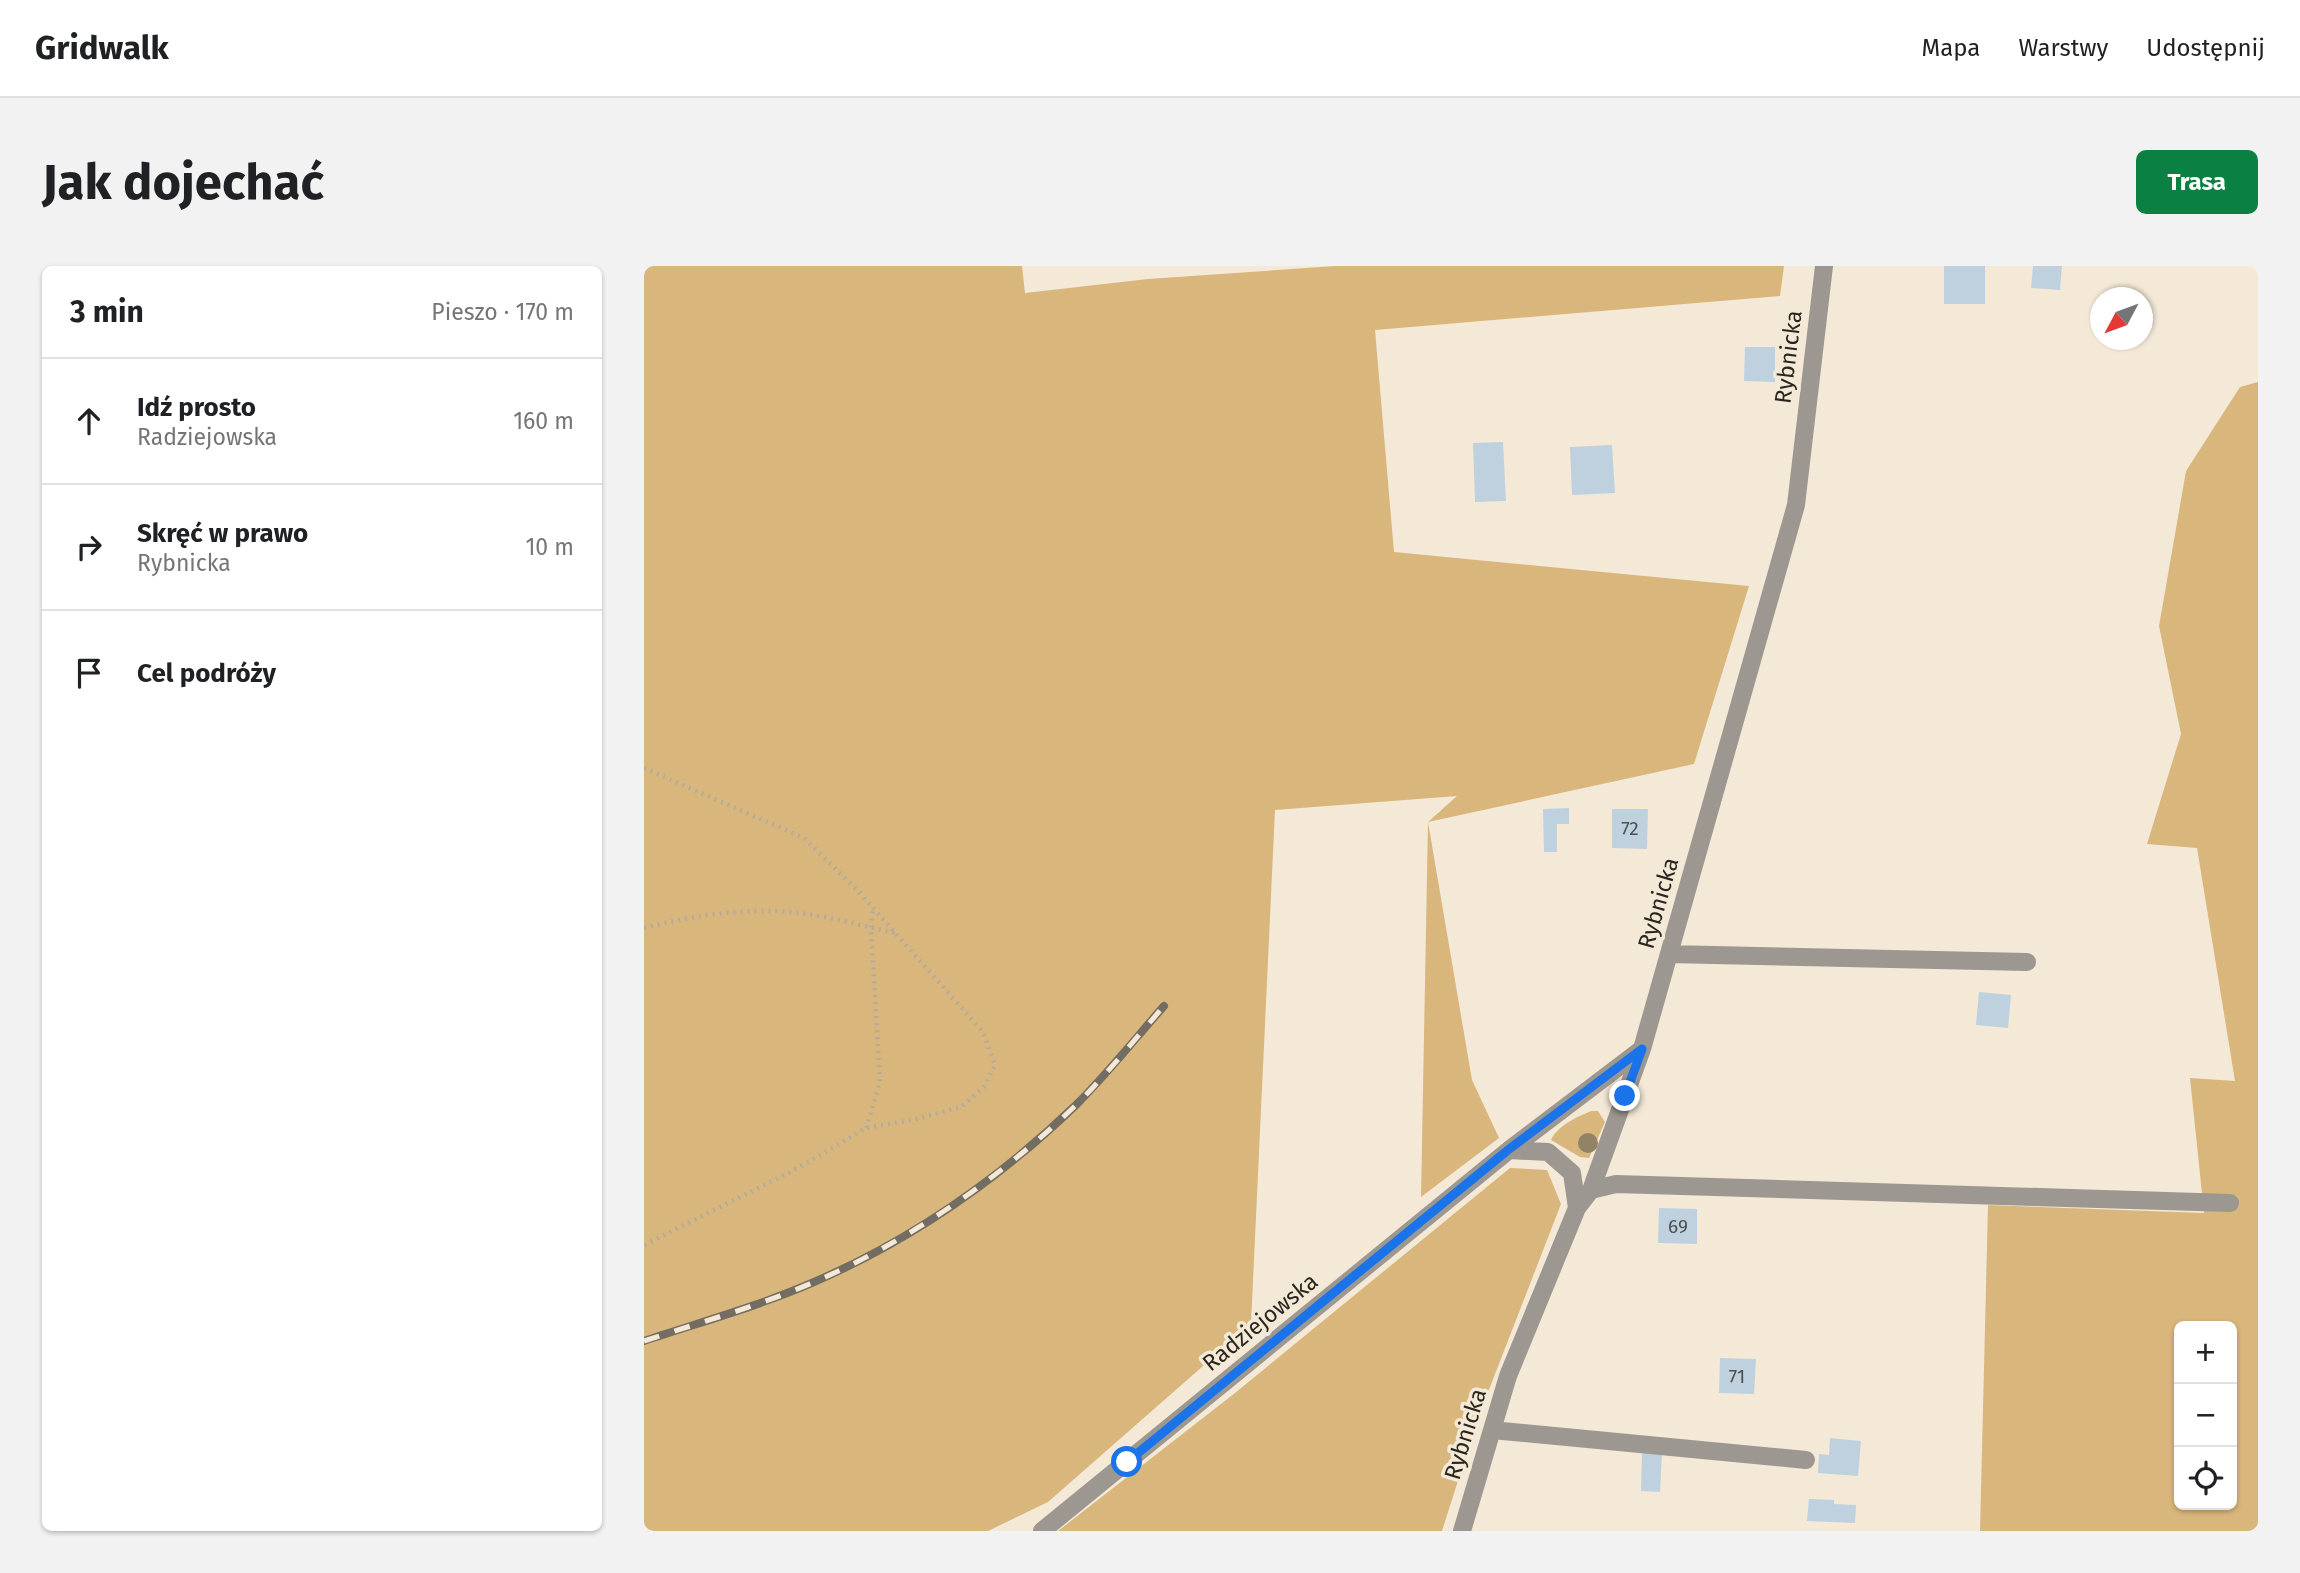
<!DOCTYPE html>
<html lang="pl">
<meta charset="utf-8">
<style>
:root{--surface:#fff;--page:#f2f2f2;--text:#202124;--muted:#757577;--line:#e0e0e0;--accent:#0b8043}
body{margin:0;font-family:"Fira Sans",sans-serif;background:var(--page);color:var(--text)}
.controls{position:absolute;right:21px;bottom:21px;display:grid;overflow:hidden;border-radius:10px;box-shadow:0 2px 5px #0004}
.controls button{width:63px;height:63px;display:grid;place-items:center;padding:0;border:0;border-bottom:2px solid var(--line);background:var(--surface);color:var(--text);font:35px sans-serif}
.compass{position:absolute;left:1446px;top:21px;width:63px;height:63px;border-radius:50%;background:var(--surface);box-shadow:0 2px 5px #0004;rotate:229deg}
.stop{position:absolute;width:21px;height:21px;margin:-16px;border:5px solid #1a73e8;border-radius:50%;background:#fff}
.stop.end{background:#1a73e8;border-color:#fff;box-shadow:0 2px 7px #0008}
.list{margin:0;padding:0;list-style:none}
h2{display:flex;justify-content:space-between;align-items:center;height:91px;margin:0;padding:0 28px;font-size:30px}
h2 small{font-size:23px;font-weight:400;color:var(--muted)}
.list li{display:grid;grid-template-columns:46px 1fr auto;gap:21px;align-items:center;box-sizing:border-box;height:126px;padding:0 28px;border-top:2px solid var(--line)}
.list b{display:block;font-size:26px;white-space:nowrap}
.list p{margin:0;font-size:23px;white-space:nowrap;color:var(--muted)}
.list em{font-size:23px;font-style:normal;color:var(--muted)}
.icon{flex:none;width:38px;height:38px;fill:none;stroke:currentColor;stroke-width:2;stroke-linecap:round;stroke-linejoin:round}
.map{position:relative;flex:none;width:1614px;height:1265px;overflow:hidden;border-radius:10px}
header{display:flex;align-items:center;gap:42px;box-sizing:border-box;height:98px;padding:0 35px;background:var(--surface);border-bottom:2px solid var(--line)}
header strong{font-size:33px}
nav{display:flex;gap:38px;margin-inline-start:auto;font-size:24px}
.intro{display:flex;align-items:center;justify-content:space-between;box-sizing:border-box;height:168px;padding:0 42px}
h1{margin:0;font-size:49px}
.button{padding:18px 32px;border-radius:10px;background:var(--accent);color:#fff;font-size:24px;font-weight:700}
main{display:flex;gap:42px;padding:0 42px}
aside{flex:1;background:var(--surface);border-radius:10px;box-shadow:0 2px 5px #0004}
.map>svg:first-child{display:block}
</style>
<header>
<strong>Gridwalk</strong>
<nav><a>Mapa</a><a>Warstwy</a><a>Udostępnij</a></nav>
</header>
<div class="intro"><h1>Jak dojechać</h1><a class="button">Trasa</a></div>
<main>
<aside>
<h2>3 min<small>Pieszo · 170 m</small></h2>
<ul class="list">
<li><svg class="icon" aria-label="ahead" viewBox="0 0 24 24"><path d="M12 20V5M6 11l6-6 6 6"/></svg><div><b>Idź prosto</b><p>Radziejowska</p></div><em>160 m</em></li>
<li><svg class="icon" aria-label="right" viewBox="0 0 24 24"><path d="M7 20v-9h11M14 6l5 5-5 5"/></svg><div><b>Skręć w prawo</b><p>Rybnicka</p></div><em>10 m</em></li>
<li><svg class="icon" aria-label="arrive" viewBox="0 0 24 24"><path d="M6 21V4h12l-3 4 3 4H6"/></svg><div><b>Cel podróży</b></div></li>
</ul>
</aside>
<div class="map">
<svg width="1614" height="1265" viewBox="0 0 1614 1265">
<rect width="100%" height="100%" fill="#f4e9d7"/>
<!-- green -->
<path fill="#d9b67c" fill-rule="evenodd" d="M0 0H378L381 27 504 13 691 0H1140L1136 30 731 64 750 286 1105 320 1050 498 784 556 828 814 855 872 777 931 784 556 813 530 631 544 607 1058 404 1236 344 1265H0Z
M1614 116V1265H1336L1344 939 1560 947 1546 812 1591 815 1553 582 1503 578 1537 468 1515 360 1542 205 1596 121ZM1535 1060H1588V1239H1535Z
M947 845H954L961 856 945 892 936 891 907 874C913 860 933 851 947 845Z
M866 902 903 904 917 938 834 1152 798 1265H414L591 1127Z"/>
<!-- building -->
<path fill="#bfd1de" d="M1300 0H1341V38H1300Z
M1389 0H1418L1416 24 1387 22Z
M1101 81H1131V116L1100 115Z
M859 176 862 235 831 236 829 177Z
M968 179 971 227 928 229 926 181Z
M925 542V558H913V586H900L899 543Z
M968 543H1004L1003 583 968 582Z
M1335 726 1367 729 1364 762 1332 759Z
M1015 942 1053 943V978L1014 977Z
M1076 1092 1112 1093 1110 1128 1075 1127Z
M1186 1172 1217 1175 1214 1210 1174 1207 1175 1188 1185 1189Z
M998 1187H1018L1016 1226 997 1225Z
M1165 1233 1190 1234V1238L1212 1239 1211 1257 1163 1255Z"/>
<g fill="none" stroke-linecap="round" stroke-linejoin="round">
<!-- path -->
<path stroke="#b4ab9d" stroke-width="4.5" stroke-dasharray="2 5" stroke-linecap="butt" d="M0 502 160 572 214 625 339 766 351 799 340 821 317 841 268 854 222 862 156 901 0 979
M0 662C50 649 103 641 155 647 187 651 219 660 251 667
M222 862 236 816 227 662 229 642"/>
<!-- minor -->
<path stroke="#9c9790" stroke-width="18" d="M1025 688 1383 696
M865 884 904 886 928 907 933 942
M947 924 972 918 1586 937
M848 1164 1162 1194
M398 1265 865 884 998 783
M818 1265 864 1110 933 942 947 924 998 783 1152 239 1180 0"/>
<!-- rail casing -->
<g stroke="#736c62" stroke-width="8">
<path id="rail" d="M0 1075C57 1056 115 1040 170 1016 267 974 356 912 432 839 463 808 491 773 520 740"/>
</g>
<!-- rail -->
<use href="#rail" stroke="#f4e9d7" stroke-width="5" stroke-dasharray="16" stroke-linecap="butt"/>
</g>
<!-- trees -->
<circle fill="#928266" cx="944" cy="877" r="10"/>
<g fill="none" stroke-linecap="round" stroke-linejoin="round">
<!-- route -->
<path stroke="#1a73e8" stroke-width="9" d="M483 1196 864 884 998 783 981 830"/>
</g>
<g text-anchor="middle" dominant-baseline="central" stroke-width="7" stroke-linejoin="round" paint-order="stroke">
<!-- number labels -->
<g font-size="19" fill="#4e504f">
<text x="986" y="562">72</text>
<text x="1034" y="960">69</text>
<text x="1093" y="1110">71</text>
</g>
<!-- street labels -->
<g font-size="23" fill="#29251f" stroke="#f4e9d7">
<text transform="translate(1144 91) rotate(-83)">Rybnicka</text>
<text transform="translate(1014 637) rotate(-74)">Rybnicka</text>
<text transform="translate(616 1056) rotate(-39)">Radziejowska</text>
<text transform="translate(821 1168) rotate(-73)">Rybnicka</text>
</g>
</g>
</svg>
<div class="controls">
<button>+</button>
<button>−</button>
<button><svg class="icon" aria-label="locate" viewBox="0 0 24 24"><circle cx="12" cy="12" r="6"/><path d="M12 2v4M12 18v4M2 12h4M18 12h4"/></svg></button>
</div>
<svg class="compass" viewBox="-18 -18 36 36"><path d="M0-13l5 13h-10z" fill="#e53935"/><path d="M0 13l5-13h-10z" fill="#757577"/></svg>
<div class="stop" style="left:483px;top:1196px"></div>
<div class="stop end" style="left:981px;top:830px"></div>
</div>
</main>
